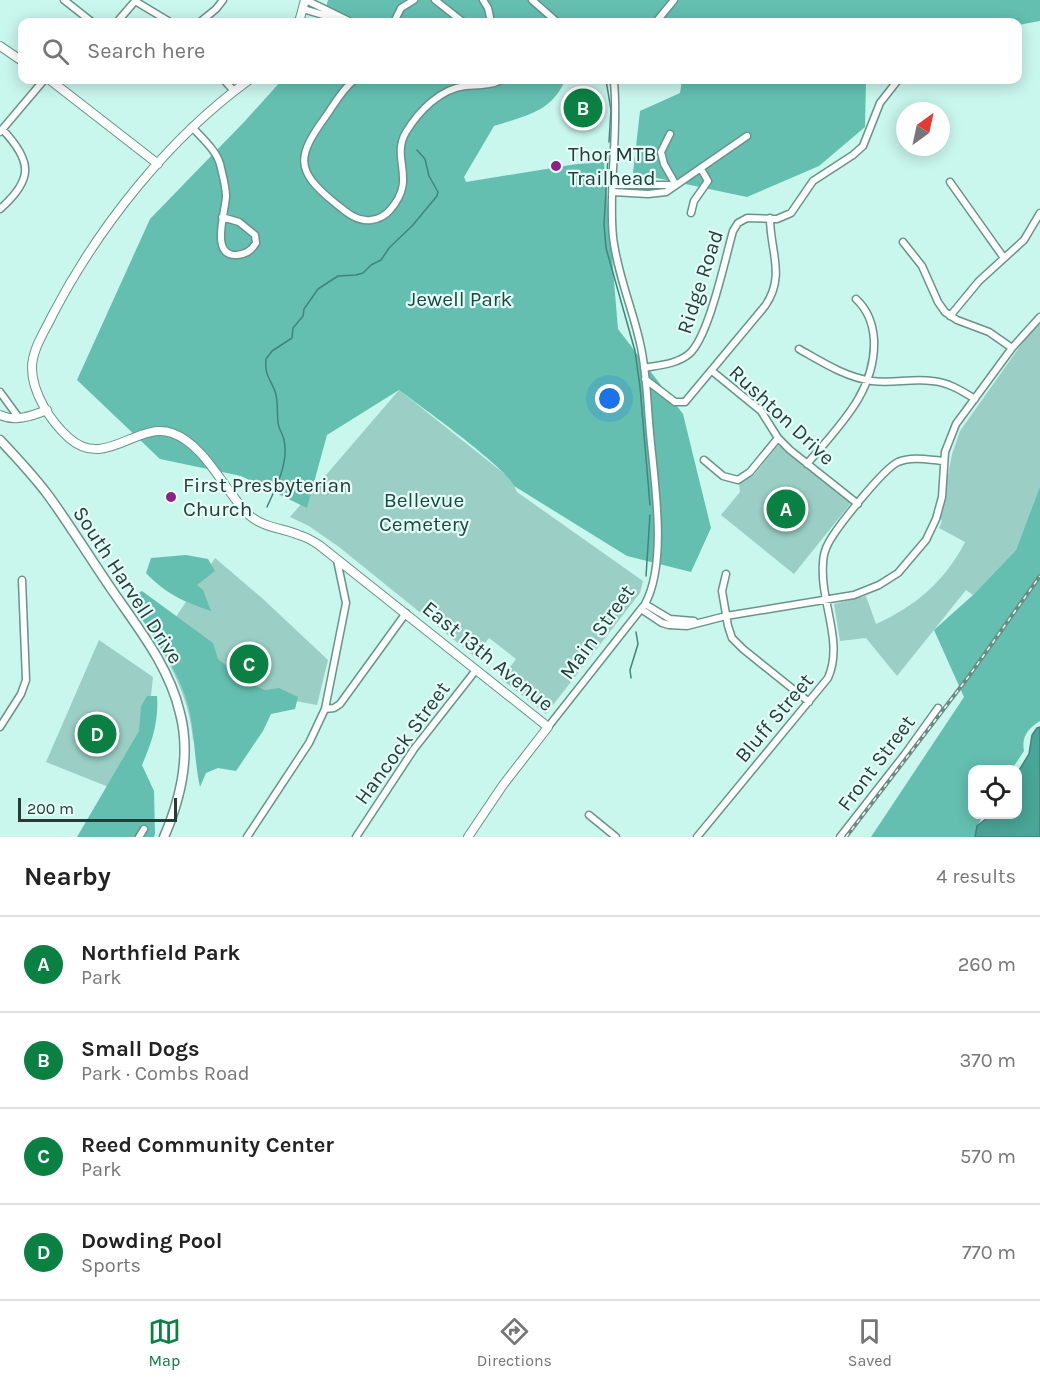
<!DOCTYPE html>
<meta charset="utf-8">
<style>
:root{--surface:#fff;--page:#f6f6f6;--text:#222;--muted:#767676;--line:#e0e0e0;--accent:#0b8043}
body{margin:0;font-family:Karla,sans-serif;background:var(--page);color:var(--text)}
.controls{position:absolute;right:18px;bottom:18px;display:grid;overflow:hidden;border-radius:12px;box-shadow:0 3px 15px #0003}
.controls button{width:54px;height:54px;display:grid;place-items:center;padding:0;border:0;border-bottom:2px solid var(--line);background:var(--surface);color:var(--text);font:30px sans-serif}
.compass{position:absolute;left:896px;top:102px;width:54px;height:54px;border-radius:50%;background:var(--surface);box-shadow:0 3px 15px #0003;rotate:33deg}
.scale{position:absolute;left:18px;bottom:15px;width:159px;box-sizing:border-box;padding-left:6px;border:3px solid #293b38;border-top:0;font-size:16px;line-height:21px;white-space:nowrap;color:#293b38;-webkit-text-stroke:4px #e4fff9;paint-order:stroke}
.you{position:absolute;left:610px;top:399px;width:21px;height:21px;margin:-15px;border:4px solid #fff;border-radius:50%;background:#1a73e8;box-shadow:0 0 0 9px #1a73e833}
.badge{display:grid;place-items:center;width:39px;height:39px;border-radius:50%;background:var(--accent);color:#fff;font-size:20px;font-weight:700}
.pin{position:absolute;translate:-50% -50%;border:3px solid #fff;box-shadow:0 2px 6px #0006}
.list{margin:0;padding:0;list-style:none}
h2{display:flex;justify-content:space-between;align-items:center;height:78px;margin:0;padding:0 24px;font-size:26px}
h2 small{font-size:20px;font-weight:400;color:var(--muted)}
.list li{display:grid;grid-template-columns:39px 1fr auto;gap:18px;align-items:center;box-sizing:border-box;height:96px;padding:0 24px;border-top:2px solid var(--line)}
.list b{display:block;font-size:22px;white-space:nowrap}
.list p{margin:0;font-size:20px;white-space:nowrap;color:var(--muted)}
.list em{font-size:20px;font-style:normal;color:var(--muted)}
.icon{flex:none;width:33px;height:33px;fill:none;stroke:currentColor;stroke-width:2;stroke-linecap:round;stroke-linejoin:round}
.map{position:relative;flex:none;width:1040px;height:837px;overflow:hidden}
.search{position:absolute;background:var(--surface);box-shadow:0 3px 15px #0003;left:18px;right:18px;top:18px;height:66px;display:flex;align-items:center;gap:15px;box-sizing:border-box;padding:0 21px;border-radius:12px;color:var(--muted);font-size:22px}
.sheet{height:462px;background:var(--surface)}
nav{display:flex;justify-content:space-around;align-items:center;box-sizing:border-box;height:84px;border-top:2px solid var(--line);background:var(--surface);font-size:16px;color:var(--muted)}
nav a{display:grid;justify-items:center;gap:3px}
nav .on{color:var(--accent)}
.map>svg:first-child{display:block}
</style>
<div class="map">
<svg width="1040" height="837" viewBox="0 0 1040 837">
<rect width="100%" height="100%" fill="#c9f6ed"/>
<!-- green -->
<path fill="#9bcfc5" d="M1040 324V539L1025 527 1016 550 973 595 966 590 897 676 866 638 840 641 834 604 866 596 876 624C916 606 945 581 965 542L939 528 942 521 940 518 952 454 960 431 1028 335Z
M399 390 511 479 517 492 643 581 640 593 546 714 501 679 516 659 489 638 474 656 339 547 309 526 290 517Z
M778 445 851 503 794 574 721 515 740 492 739 483 754 475Z
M215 558 262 598 328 660 317 705 274 697 231 765 193 740C190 704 176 675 158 644Z
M99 640 153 677 149 714 121 792 46 762Z"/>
<!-- forest -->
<path fill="#64bfb0" d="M328 0H1040V21L1018 25V22H690V20L633 18 613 22H322Z
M282 80H565C552 112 525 116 494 126L464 177 466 182 577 164 604 162 618 329 683 414 711 528 691 572 627 556 514 486C507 468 420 406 399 390L327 435 307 508 241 476 160 459 77 380 150 219 245 121Z
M682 80H866L865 127 819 166 747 197 633 173 640 111 680 93Z
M1040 487V721C1029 728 1021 736 1024 751L1012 769 972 770V814L984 815 977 826 975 837H871L964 697 934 630 973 595 1016 550Z
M186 555 208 559 215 571 197 585 203 590 211 611C183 601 167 595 146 573L151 558Z
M142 591 213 643 218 659 250 684 265 690 279 688 298 697 295 709 271 714 263 731 236 771 218 768 206 773 200 787C194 760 195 732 188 705 178 668 152 635 132 604L131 596Z
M147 696H157C159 721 152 742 142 765L154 791 155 834 154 837H77L139 731 141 706Z"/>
<!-- water -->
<path fill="#49a597" stroke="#3f857a" stroke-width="1.5" d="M98 721 109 728 94 745 87 740Z
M1040 727V837H975L977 826 991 815 1018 814V772L1029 754 1032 735 1037 728Z"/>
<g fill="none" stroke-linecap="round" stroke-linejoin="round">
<!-- stream -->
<path stroke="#3f857a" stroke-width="1.5" d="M606 80 611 110 609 142
M608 157 604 224 606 248 635 351 640 387 650 505
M267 507C276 487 289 463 284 440 283 434 278 428 278 422 277 414 278 403 276 395 273 381 264 378 266 359L272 351 292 338 293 328 303 316 304 309 318 289 338 276 356 275 363 273 371 265 381 260 389 248 412 226 437 196 438 192 429 176 425 159 417 150
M646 576 650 515
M631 678 630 670 638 644 636 632"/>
<!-- minor casing -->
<g stroke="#69938b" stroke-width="9">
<path id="minor" d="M64 0 92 22
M306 0 351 22
M435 0 463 22
M483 0 488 8 491 22
M532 0 557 22
M135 1 170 22
M303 9 337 19
M117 22 136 0
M200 22 216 9 223 0
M394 22 401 8 414 0
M656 22 674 0
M224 80 234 91
M354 80C342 90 335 103 326 116 297 156 294 170 335 203 345 211 356 222 371 220 379 219 385 216 390 210 418 179 390 159 406 132 419 111 440 89 465 86 478 85 490 86 501 80
M192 127C202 138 216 150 220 164 222 173 226 186 226 196 226 210 209 257 237 255 246 254 251 251 256 243L255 235 239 222 222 217
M0 132 44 80
M670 134 661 152 664 164 676 185
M950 182 1004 258
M613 185H676
M613 192 648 194 666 192 747 136
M0 209C33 180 33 162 3 130
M691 213 694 201 708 181 701 169
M903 242 922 266 938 302 945 312 957 320 989 332 1012 348
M950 316 979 281 1024 240 1040 213
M799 349C822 362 845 377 872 381 892 384 912 378 932 381 948 382 962 391 975 399
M644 368C660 365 677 364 689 354 709 337 725 259 733 231L738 223 747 218 777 219 791 213 813 181 853 155 863 146 880 103 898 80
M712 371 761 411 778 438 790 450 858 504
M645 379 675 402H685L765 306C786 276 770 251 770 218
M0 392 19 418
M704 460 723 476 738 480 750 472 778 438
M807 464C838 427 876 392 874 340 873 324 868 310 856 299
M726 574 722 591 728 626 732 638 743 649 809 702
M645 604 670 619 694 621
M641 609 662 623 669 625 687 626 726 616 854 595 879 585 898 573 926 540 936 519 942 497 945 452 956 424 1012 348 1040 317
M325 709 334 708 340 704 406 613
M0 727 21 694 26 680 22 580
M548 727 645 604C668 562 654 480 650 433 647 403 647 372 640 343 632 307 617 273 613 237 608 186 619 134 614 82L611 80
M589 815 616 837
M139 837 144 829
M247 837 309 743 325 709 346 603 337 560
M356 837 414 749 476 670
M697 837 828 678C844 642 820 602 823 564 823 556 825 549 829 542 838 526 883 469 898 462 913 456 929 460 944 461
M840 837 905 754 938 708"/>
</g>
<!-- tertiary casing -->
<g stroke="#69938b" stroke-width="10">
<path id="tertiary" d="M299 22 305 0
M0 46 22 61
M50 80 158 164
M249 80C169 138 99 226 53 314 45 331 32 349 32 368 32 393 51 422 69 438 105 470 137 421 172 433 206 445 224 491 249 515 264 528 282 528 299 535 306 537 313 541 319 545L548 727 503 785 468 837
M0 415C15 422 32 416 47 410"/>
</g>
<!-- secondary casing -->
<g stroke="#69938b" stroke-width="11">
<path id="secondary" d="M0 440C17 458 33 475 48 495 70 525 90 558 112 590 138 628 169 666 180 713 191 755 181 798 164 837"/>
</g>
<!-- minor -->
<use href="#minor" stroke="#fff" stroke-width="6"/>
<!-- tertiary -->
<use href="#tertiary" stroke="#fff" stroke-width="8"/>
<!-- secondary -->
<use href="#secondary" stroke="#fff" stroke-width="8"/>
<!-- rail casing -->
<g stroke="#6c8984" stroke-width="4">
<path id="rail" d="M846 837 969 676 1040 576"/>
</g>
<!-- rail -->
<use href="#rail" stroke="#e4fff9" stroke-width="1.5" stroke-dasharray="4.5" stroke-linecap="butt"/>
</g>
<!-- markers -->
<g fill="#8e2184" stroke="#e4fff9" stroke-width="2">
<circle cx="556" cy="166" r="6"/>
<circle cx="171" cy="497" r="6"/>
</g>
<g text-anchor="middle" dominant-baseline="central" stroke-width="4.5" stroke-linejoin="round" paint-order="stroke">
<!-- poi labels -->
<g font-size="21" fill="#293b38" stroke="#e4fff9" text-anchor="start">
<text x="568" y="154">Thor MTB<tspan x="568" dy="24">Trailhead</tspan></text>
<text x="183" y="485">First Presbyterian<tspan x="183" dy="24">Church</tspan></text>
</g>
<!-- street labels -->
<g font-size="21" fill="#293b38" stroke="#e4fff9">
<text transform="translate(700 282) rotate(-72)">Ridge Road</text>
<text transform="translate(782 415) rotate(43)">Rushton Drive</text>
<text transform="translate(128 585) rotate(57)">South Harvell Drive</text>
<text transform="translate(597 632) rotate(-54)">Main Street</text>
<text transform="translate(488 656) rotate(39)">East 13th Avenue</text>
<text transform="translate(774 718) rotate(-50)">Bluff Street</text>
<text transform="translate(402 743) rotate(-54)">Hancock Street</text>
<text transform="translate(876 763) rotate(-53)">Front Street</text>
</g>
<!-- park labels -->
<g font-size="21" fill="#1d4640" stroke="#e4fff9">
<text x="460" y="299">Jewell Park</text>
<text x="424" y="500">Bellevue<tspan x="424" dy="24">Cemetery</tspan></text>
</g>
</g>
</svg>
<div class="controls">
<button><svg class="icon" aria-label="locate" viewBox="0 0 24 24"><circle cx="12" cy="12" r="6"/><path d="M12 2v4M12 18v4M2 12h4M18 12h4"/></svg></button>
</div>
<svg class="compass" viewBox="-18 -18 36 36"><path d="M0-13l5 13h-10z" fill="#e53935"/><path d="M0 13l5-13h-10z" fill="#767676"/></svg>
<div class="scale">200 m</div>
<div class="you"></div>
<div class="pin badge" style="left:786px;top:509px">A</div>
<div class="pin badge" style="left:583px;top:108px">B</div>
<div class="pin badge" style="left:249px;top:664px">C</div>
<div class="pin badge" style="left:97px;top:734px">D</div>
<div class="search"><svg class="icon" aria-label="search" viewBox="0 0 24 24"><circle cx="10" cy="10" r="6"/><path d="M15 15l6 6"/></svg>Search here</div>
</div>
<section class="sheet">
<h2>Nearby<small>4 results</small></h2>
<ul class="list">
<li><span class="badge">A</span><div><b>Northfield Park</b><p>Park</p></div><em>260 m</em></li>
<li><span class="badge">B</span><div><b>Small Dogs</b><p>Park · Combs Road</p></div><em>370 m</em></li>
<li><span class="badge">C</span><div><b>Reed Community Center</b><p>Park</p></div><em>570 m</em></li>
<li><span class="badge">D</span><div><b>Dowding Pool</b><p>Sports</p></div><em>770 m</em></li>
</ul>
</section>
<nav>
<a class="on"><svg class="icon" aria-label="map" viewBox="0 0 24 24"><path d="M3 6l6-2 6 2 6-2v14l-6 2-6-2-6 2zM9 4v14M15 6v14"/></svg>Map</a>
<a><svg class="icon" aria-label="directions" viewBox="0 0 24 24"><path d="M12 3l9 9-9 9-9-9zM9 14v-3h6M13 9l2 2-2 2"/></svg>Directions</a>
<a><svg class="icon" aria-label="saved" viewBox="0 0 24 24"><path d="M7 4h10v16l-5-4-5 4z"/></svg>Saved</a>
</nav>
